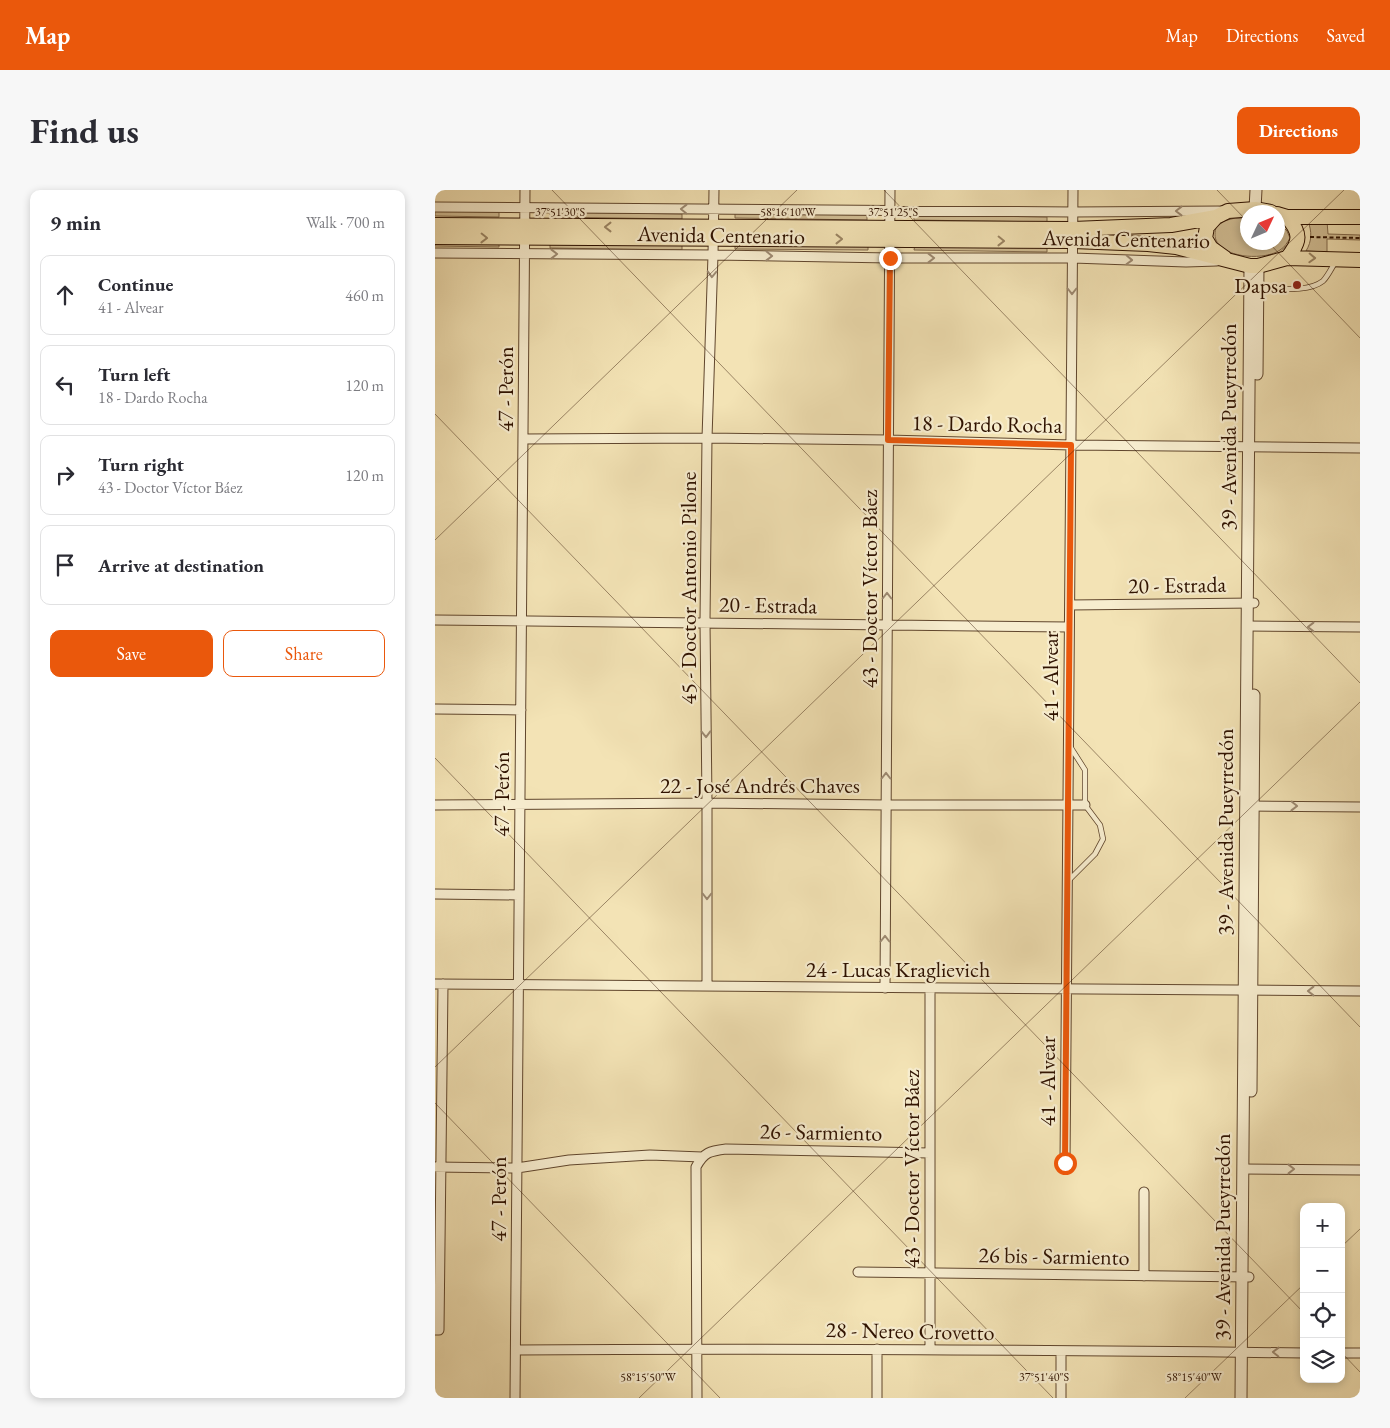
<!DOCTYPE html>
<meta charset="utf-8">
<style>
:root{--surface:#fff;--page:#f7f7f7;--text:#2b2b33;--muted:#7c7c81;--line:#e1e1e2;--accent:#ea580c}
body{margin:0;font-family:"EB Garamond",serif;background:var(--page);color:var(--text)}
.controls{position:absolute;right:15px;bottom:15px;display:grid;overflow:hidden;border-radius:10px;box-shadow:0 2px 8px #0003}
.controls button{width:45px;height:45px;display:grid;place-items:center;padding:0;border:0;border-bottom:1px solid var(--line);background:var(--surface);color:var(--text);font:25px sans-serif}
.compass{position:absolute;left:805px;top:15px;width:45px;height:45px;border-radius:50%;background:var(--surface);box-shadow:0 2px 8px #0003;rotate:46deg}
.stop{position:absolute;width:15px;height:15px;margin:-11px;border:4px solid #ea580c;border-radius:50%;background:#fff}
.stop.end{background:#ea580c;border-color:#fff;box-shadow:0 1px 5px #0008}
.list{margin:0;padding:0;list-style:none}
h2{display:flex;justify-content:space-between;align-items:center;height:65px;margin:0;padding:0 20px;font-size:21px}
h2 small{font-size:16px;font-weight:400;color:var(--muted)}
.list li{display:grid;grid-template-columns:32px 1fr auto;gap:15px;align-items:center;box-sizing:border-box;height:80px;margin:0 10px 10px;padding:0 10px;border:1px solid var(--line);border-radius:10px}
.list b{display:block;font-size:19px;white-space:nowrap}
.list p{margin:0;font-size:16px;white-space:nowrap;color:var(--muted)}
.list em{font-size:16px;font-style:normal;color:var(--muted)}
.actions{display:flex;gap:10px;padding:15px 20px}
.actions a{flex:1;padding:11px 0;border:1px solid var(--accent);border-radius:10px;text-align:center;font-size:18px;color:var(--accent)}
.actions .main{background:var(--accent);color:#fff}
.icon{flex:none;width:28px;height:28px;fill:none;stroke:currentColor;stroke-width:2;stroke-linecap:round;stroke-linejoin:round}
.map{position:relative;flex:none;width:925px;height:1208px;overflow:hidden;border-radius:10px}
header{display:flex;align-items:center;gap:30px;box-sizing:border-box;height:70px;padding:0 25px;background:var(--accent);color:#fff}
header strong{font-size:24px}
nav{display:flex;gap:28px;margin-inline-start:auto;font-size:18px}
.intro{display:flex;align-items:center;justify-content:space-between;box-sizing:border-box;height:120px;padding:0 30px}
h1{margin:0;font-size:35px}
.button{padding:12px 22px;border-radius:10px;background:var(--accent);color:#fff;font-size:18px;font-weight:700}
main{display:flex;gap:30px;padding:0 30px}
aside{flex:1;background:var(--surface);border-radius:10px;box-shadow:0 2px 8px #0003}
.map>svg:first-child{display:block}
</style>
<header>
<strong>Map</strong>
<nav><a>Map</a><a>Directions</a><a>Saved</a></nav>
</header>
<div class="intro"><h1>Find us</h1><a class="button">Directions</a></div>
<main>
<aside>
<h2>9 min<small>Walk · 700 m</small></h2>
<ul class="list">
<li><svg class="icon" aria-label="ahead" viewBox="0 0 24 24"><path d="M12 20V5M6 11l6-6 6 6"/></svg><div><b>Continue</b><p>41 - Alvear</p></div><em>460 m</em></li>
<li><svg class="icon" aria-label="left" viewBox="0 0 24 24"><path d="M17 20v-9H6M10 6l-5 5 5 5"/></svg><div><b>Turn left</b><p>18 - Dardo Rocha</p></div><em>120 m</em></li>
<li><svg class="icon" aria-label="right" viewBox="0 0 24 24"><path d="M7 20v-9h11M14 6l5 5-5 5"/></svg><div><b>Turn right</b><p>43 - Doctor Víctor Báez</p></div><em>120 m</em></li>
<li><svg class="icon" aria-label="arrive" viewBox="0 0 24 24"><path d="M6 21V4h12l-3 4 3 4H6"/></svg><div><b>Arrive at destination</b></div></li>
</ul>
<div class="actions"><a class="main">Save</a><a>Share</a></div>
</aside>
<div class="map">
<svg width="925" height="1208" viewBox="0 0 925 1208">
<rect width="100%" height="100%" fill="#f3e3b5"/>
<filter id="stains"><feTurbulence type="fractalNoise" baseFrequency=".004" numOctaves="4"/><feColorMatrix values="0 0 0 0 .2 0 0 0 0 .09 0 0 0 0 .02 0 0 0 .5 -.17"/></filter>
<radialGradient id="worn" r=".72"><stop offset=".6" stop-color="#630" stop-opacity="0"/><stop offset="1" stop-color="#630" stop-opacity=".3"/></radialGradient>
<!-- green -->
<path fill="#d2bf96" stroke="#80684b" d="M0 21 64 22V27L0 26Z
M115 22 247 24V29L115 27Z
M300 23 432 25V30L300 28Z
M479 25 612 27V32L479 30Z
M800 28H812V52H842L843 32 852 41 855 48C852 53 850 57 845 60 831 70 792 69 782 52 779 47 780 42 781 37L789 31Z
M873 31H892L893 44 925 45V50L892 49V62L871 61C877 51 877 42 873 31Z
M0 51 64 52V57L0 56Z
M115 53 247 54V60L115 58Z
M300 53 433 55V60L300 59Z
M480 55 612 57V62L479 60Z"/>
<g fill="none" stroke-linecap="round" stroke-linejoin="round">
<!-- service casing -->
<g stroke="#60462d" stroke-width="6">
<path id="service" d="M824 98C842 98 873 103 888 91 893 86 897 77 901 71
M633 691 660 664 668 649 665 635 650 615V580L636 558"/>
</g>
<!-- minor casing -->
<g stroke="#60462d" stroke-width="11">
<path id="minor" d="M0 17 638 22 787 21
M0 63 278 65 455 68H638L751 72 782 71
M88 249 272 248 453 250 636 255 925 258
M635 415 819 413
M0 430 634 437
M812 436 925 437
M0 519 86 520
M0 615 272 613 451 615H650
M813 616 925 617
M0 704 84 705
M0 794 925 801
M272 796V613L270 432 272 248 278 65 279 0
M450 798 455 0
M630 973 638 0
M0 977 82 978 134 970 215 965 267 967
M808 979 925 980
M423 1082 814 1087
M709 1086V1002
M0 1140H4L8 794
M81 1160C343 1158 606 1160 869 1163
M495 1160V798
M906 1163H925
M80 1208 90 0
M262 1208 261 977C269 962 275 961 291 959L495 963
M442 1208V1159
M626 1208V1162"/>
</g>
<!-- tertiary casing -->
<g stroke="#60462d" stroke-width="13">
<path id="tertiary" d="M820 19 821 0
M822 184 823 76
M816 901 819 505
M806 1208 815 76"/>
</g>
<!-- primary casing -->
<g stroke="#2f1200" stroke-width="16">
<path id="primary" d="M842 24 852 27H925
M781 27 772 37 770 48 776 58 790 68
M852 27C866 43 866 51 852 68
M0 35 638 39 736 35 781 27 793 21 820 19 836 22
M0 47 638 51 713 54 741 57 815 76H823L852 68 925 70"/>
</g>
<!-- path -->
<path stroke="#2f1200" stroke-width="2" stroke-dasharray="4 2.5" stroke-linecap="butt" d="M875 47 925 48"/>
<!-- service -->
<use href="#service" stroke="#f7edcf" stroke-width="4.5"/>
<!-- minor -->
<use href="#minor" stroke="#f7edcf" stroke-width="9"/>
<!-- tertiary -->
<use href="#tertiary" stroke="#f7edcf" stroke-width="11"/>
<!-- primary -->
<use href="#primary" stroke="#f3e3b5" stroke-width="14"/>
</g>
<!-- one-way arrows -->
<defs><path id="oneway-chevron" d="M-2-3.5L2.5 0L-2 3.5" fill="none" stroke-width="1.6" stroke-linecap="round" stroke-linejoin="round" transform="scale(1.25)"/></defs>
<g stroke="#9d8a72">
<use href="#oneway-chevron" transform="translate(249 19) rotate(-179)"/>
<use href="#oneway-chevron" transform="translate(744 21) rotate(180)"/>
<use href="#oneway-chevron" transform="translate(119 64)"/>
<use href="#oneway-chevron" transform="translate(334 66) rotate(1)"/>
<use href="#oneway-chevron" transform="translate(496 68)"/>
<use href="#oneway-chevron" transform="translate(694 70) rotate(2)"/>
<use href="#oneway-chevron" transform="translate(277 84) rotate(92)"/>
<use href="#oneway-chevron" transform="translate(637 101) rotate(90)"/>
<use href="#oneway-chevron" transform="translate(452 406) rotate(-90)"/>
<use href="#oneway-chevron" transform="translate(876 437) rotate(-180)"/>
<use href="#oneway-chevron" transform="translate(271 544) rotate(89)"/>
<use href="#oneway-chevron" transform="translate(451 586) rotate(-90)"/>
<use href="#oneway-chevron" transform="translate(859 616) rotate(1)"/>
<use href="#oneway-chevron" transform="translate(272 706) rotate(90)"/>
<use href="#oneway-chevron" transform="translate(450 749) rotate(-90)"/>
<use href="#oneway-chevron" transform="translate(876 801) rotate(-180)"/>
<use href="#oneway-chevron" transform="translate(856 979)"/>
<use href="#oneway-chevron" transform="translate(841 1162) rotate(-179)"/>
</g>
<g stroke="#9b8564">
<use href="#oneway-chevron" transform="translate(173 37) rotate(-180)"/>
<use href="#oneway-chevron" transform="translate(49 48) rotate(1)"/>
<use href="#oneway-chevron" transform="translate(404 49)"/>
<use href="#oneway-chevron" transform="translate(566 51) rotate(1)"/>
<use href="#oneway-chevron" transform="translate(877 68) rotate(2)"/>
</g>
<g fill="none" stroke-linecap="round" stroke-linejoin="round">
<!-- route -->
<path stroke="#ea580c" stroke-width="6" d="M455 68 453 250 636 255 630 973"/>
</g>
<!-- ticks -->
<path fill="none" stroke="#2f1200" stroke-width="1" stroke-opacity="0.45" d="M117 0 925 837M449 0 925 493M782 0 812 31M833 52 925 148M0 224 869 1123M0 350 362 0M0 568 618 1208M0 877 909 0M0 913 285 1208M906 1057 925 1039M906 1162 925 1182M204 1208 925 512M750 1208 869 1094"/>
<!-- markers -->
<circle fill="#8f2418" stroke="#f7edcf" stroke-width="2" cx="862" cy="95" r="5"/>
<g text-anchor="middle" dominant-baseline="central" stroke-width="4.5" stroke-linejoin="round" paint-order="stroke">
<!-- street labels -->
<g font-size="22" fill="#2f1200" stroke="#f7edcf">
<text transform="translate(286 45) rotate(1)">Avenida Centenario</text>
<text transform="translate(691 49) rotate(1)">Avenida Centenario</text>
<text transform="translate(70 199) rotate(-90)">47 - Perón</text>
<text transform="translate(552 234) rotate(1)">18 - Dardo Rocha</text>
<text transform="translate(793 237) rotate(-90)">39 - Avenida Pueyrredón</text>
<text transform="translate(742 395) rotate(-1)">20 - Estrada</text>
<text transform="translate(253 398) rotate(-90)">45 - Doctor Antonio Pilone</text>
<text transform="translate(434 399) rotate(-90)">43 - Doctor Víctor Báez</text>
<text transform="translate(333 415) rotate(1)">20 - Estrada</text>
<text transform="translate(615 486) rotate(-90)">41 - Alvear</text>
<text x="325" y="595">22 - José Andrés Chaves</text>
<text transform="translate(66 604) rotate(-90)">47 - Perón</text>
<text transform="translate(790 642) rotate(-90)">39 - Avenida Pueyrredón</text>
<text x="463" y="779">24 - Lucas Kraglievich</text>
<text transform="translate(612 891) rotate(-90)">41 - Alvear</text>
<text transform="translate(386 942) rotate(1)">26 - Sarmiento</text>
<text transform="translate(476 979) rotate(-90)">43 - Doctor Víctor Báez</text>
<text transform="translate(63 1009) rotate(-90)">47 - Perón</text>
<text transform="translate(787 1047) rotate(-90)">39 - Avenida Pueyrredón</text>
<text transform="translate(619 1066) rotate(1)">26 bis - Sarmiento</text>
<text transform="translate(475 1141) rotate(1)">28 - Nereo Crovetto</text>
</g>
<!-- poi labels -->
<g font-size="22" fill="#2f1200" stroke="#f7edcf" text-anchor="end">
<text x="852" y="95">Dapsa</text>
</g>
</g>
<g font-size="12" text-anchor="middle" fill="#2f1200" stroke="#f7edcf" stroke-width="4.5" stroke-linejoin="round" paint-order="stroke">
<text x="353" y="26">58°16'10"W</text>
<text x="125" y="26">37°51'30"S</text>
<text x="458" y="26">37°51'25"S</text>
<text x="609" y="1191">37°51'40"S</text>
<text x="213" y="1191">58°15'50"W</text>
<text x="759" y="1191">58°15'40"W</text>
</g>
<rect width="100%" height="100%" filter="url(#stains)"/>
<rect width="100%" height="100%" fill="url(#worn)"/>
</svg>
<div class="controls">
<button>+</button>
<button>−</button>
<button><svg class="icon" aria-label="locate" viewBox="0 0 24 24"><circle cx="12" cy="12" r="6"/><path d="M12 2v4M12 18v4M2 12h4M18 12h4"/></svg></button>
<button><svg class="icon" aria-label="layers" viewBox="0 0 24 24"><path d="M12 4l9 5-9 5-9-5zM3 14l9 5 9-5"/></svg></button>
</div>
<svg class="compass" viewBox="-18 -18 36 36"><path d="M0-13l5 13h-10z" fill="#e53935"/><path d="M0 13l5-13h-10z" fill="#7c7c81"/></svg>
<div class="stop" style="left:630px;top:973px"></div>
<div class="stop end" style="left:455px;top:68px"></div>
</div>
</main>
